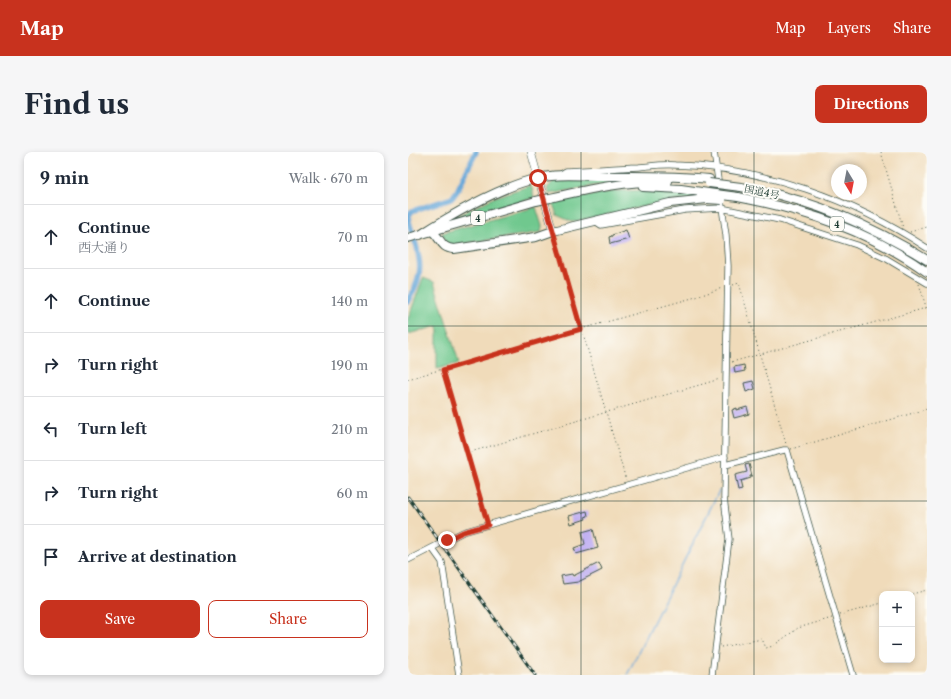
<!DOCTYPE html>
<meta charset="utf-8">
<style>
:root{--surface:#fff;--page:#f6f6f7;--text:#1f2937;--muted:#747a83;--line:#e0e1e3;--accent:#c8321e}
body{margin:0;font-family:"Libre Caslon Text","Noto Serif JP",serif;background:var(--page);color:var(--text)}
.controls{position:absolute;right:12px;bottom:12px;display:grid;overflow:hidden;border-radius:8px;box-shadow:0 2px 6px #0003}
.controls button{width:36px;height:36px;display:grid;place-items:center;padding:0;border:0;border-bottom:1px solid var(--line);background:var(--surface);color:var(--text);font:20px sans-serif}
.compass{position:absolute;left:423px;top:12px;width:36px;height:36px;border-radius:50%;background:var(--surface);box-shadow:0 2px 6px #0003;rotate:170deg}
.stop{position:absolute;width:12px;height:12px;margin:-9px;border:3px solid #c8321e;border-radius:50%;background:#fff}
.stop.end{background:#c8321e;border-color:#fff;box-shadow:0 1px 4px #0008}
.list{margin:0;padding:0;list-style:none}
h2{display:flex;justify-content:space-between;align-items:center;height:52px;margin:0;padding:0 16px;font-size:17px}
h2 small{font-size:13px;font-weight:400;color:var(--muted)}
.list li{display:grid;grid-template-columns:26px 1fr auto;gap:12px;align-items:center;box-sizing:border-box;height:64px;padding:0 16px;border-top:1px solid var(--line)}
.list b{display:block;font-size:15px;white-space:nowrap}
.list p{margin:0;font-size:13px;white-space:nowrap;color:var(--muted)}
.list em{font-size:13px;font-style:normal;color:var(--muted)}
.actions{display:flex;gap:8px;padding:12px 16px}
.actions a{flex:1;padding:9px 0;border:1px solid var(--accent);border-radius:8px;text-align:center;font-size:14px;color:var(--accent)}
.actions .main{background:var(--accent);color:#fff}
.icon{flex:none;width:22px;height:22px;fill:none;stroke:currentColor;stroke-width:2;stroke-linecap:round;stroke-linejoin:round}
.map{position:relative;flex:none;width:519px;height:523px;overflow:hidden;border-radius:8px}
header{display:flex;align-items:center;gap:24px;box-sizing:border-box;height:56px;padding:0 20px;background:var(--accent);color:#fff}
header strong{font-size:19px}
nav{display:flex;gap:22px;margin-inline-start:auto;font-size:14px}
.intro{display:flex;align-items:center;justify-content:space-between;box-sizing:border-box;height:96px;padding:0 24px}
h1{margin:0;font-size:28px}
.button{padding:10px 18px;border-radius:8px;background:var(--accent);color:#fff;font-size:14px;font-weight:700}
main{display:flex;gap:24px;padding:0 24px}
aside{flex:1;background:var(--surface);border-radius:8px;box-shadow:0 2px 6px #0003}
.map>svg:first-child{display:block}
</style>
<header>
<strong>Map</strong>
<nav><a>Map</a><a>Layers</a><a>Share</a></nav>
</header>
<div class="intro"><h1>Find us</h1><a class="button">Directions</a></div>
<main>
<aside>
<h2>9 min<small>Walk · 670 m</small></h2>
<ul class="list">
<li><svg class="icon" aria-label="ahead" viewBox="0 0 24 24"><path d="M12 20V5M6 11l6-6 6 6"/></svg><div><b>Continue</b><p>西大通り</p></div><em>70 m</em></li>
<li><svg class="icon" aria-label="ahead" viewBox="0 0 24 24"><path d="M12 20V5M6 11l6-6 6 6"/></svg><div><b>Continue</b></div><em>140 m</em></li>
<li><svg class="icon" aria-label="right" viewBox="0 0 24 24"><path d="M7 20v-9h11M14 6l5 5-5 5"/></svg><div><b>Turn right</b></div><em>190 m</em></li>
<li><svg class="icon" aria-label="left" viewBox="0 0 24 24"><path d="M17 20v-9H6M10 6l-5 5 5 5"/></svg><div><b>Turn left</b></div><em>210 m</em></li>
<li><svg class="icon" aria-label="right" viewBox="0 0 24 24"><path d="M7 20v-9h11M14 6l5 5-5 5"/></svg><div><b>Turn right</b></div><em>60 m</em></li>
<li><svg class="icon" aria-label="arrive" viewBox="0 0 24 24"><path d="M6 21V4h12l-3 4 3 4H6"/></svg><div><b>Arrive at destination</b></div></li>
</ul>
<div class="actions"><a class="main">Save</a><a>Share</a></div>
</aside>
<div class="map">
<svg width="519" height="523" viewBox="0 0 519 523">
<rect width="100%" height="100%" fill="#fdfcf7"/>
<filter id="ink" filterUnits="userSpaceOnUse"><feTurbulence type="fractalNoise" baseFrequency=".025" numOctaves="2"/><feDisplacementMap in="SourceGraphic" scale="8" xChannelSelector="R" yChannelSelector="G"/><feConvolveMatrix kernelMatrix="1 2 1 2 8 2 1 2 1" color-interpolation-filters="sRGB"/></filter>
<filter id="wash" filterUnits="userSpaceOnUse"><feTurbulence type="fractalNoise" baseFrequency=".012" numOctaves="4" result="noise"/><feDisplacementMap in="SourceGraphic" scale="16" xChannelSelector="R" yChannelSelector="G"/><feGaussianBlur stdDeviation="0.9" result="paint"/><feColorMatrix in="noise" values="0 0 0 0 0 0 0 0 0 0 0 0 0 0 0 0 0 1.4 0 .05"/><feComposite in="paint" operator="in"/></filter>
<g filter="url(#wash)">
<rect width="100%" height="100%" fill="#f0dbba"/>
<!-- green -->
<path fill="#6fc88e" stroke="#478261" d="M238 27 200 31 141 42 139 36 147 28Z
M121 34 124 36 126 46 42 70 41 68 87 45Z
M253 38 301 44 247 52 164 70 149 63 144 49 209 39Z
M128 55 134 74 133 80 45 93 38 91 34 81Z
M15 126 26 130 51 211 29 217V183L31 180 30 174 0 182V167Z"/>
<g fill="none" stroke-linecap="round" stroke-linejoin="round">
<!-- stream -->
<path stroke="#63a5d7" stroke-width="1.5" d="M219 523 311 339"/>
<!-- canal -->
<path stroke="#63a5d7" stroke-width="5.5" d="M0 150C3 143 8 135 10 127 16 109 5 86 1 69V63L4 59 44 46 49 39 68 0"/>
</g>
<g id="blocks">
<!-- building -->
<path fill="#bfaef2" d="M218 78 221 87 202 92 201 85 204 84V83Z
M336 213 337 219 327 221 326 215Z
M345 229 347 237 338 240 336 231Z
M339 255 341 262 326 266 324 258 329 256V258Z
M341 312 344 324H342V326L332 329 334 337 330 338 327 323 339 320 337 313Z
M179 359 180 364 177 365 178 367 163 372 161 364Z
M185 377 190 396 168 402 166 396 177 392 174 380Z
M191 411 194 418 170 430 155 432 153 424 164 422 165 424Z"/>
</g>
</g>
<g filter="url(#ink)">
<use href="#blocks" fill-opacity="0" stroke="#3e5548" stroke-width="1"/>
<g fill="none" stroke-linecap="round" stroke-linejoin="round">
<!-- minor casing -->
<g stroke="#3e5548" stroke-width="7">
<path id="minor" d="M153 22 158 19C182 18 207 16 231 15 243 14 255 12 267 13 355 15 446 48 519 96
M187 69 193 73 277 58 313 56 372 68 449 93 479 107 519 131
M317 313 376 298H379L445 523
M24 396 34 410 51 523
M0 408 55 380 317 305
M304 523 321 387 316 346 320 114 318 83 306 0"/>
</g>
<!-- major casing -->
<g stroke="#3e5548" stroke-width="8">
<path id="major" d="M123 0 145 79"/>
</g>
<!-- highway casing -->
<g stroke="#3e5548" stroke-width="10">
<path id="highway" d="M235 35 273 37 300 41
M333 35C401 46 461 72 519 108
M330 45C397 58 462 79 519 120
M142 46C181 37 219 29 260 29
M24 79C34 87 32 96 46 97L128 85 145 79 262 51 299 47
M12 83C45 62 92 35 130 26 150 21 171 24 191 24 227 24 264 23 301 27
M0 86 128 49"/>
</g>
<!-- path -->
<path stroke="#3e5548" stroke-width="1" stroke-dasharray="1 3" stroke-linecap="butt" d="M473 0 495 76
M502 80 519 75
M147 86 218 328
M511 132 519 158
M325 133 331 131 378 292
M324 210 518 156
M35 219 78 367
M0 227 173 177 288 145 314 136
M383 297 519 257
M59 301 312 227
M504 442 519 438
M432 463 474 451
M313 495 354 487 358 496 365 494 390 476 424 466"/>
<!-- minor -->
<use href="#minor" stroke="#fff" stroke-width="5.5"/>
<!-- major -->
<use href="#major" stroke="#fff" stroke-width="7"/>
<!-- highway -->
<use href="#highway" stroke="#fff" stroke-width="8"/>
<!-- rail casing -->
<g stroke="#1f3d34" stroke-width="3">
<path id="rail" d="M0 345 127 523"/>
</g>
<!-- rail -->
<use href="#rail" stroke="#fdfcf7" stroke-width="1.5" stroke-dasharray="4.5" stroke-linecap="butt"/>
<!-- highway-bridge casing -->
<g stroke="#3e5548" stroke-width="10" stroke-linecap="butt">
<path id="highway-bridge" d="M301 31 333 35
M300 41 330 45
M299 47 314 48
M128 49 142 46"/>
</g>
<!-- highway-bridge -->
<use href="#highway-bridge" stroke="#fff" stroke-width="8"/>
</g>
</g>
<g fill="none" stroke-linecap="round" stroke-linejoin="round" filter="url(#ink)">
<!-- route -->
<path stroke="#c8321e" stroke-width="5" d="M39 388 55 380 80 373 35 218 173 177 130 26"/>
</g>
<!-- grid -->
<path fill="none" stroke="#1f3d34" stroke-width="1" stroke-opacity="0.55" d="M173 0V523M346 0V523M0 174H519M0 349H519"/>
<g text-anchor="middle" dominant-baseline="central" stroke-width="4" stroke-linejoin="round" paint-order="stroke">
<!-- shield labels -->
<g fill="#fdfcf7" stroke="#62766e" stroke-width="1">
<rect x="63" y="59" width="14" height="14" rx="3"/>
<rect x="422" y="65" width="14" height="14" rx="3"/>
</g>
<g font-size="9" font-weight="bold" fill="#1f3d34">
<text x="70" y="66">4</text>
<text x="429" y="72">4</text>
</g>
<!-- street labels -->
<g font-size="10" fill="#1f3d34" stroke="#fdfcf7">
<text transform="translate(354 40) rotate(12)">国道4号</text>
</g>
</g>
</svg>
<div class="controls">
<button>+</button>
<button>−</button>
</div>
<svg class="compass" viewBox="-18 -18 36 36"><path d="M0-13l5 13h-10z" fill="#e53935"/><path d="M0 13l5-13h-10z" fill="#747a83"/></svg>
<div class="stop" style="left:130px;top:26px"></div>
<div class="stop end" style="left:39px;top:388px"></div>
</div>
</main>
